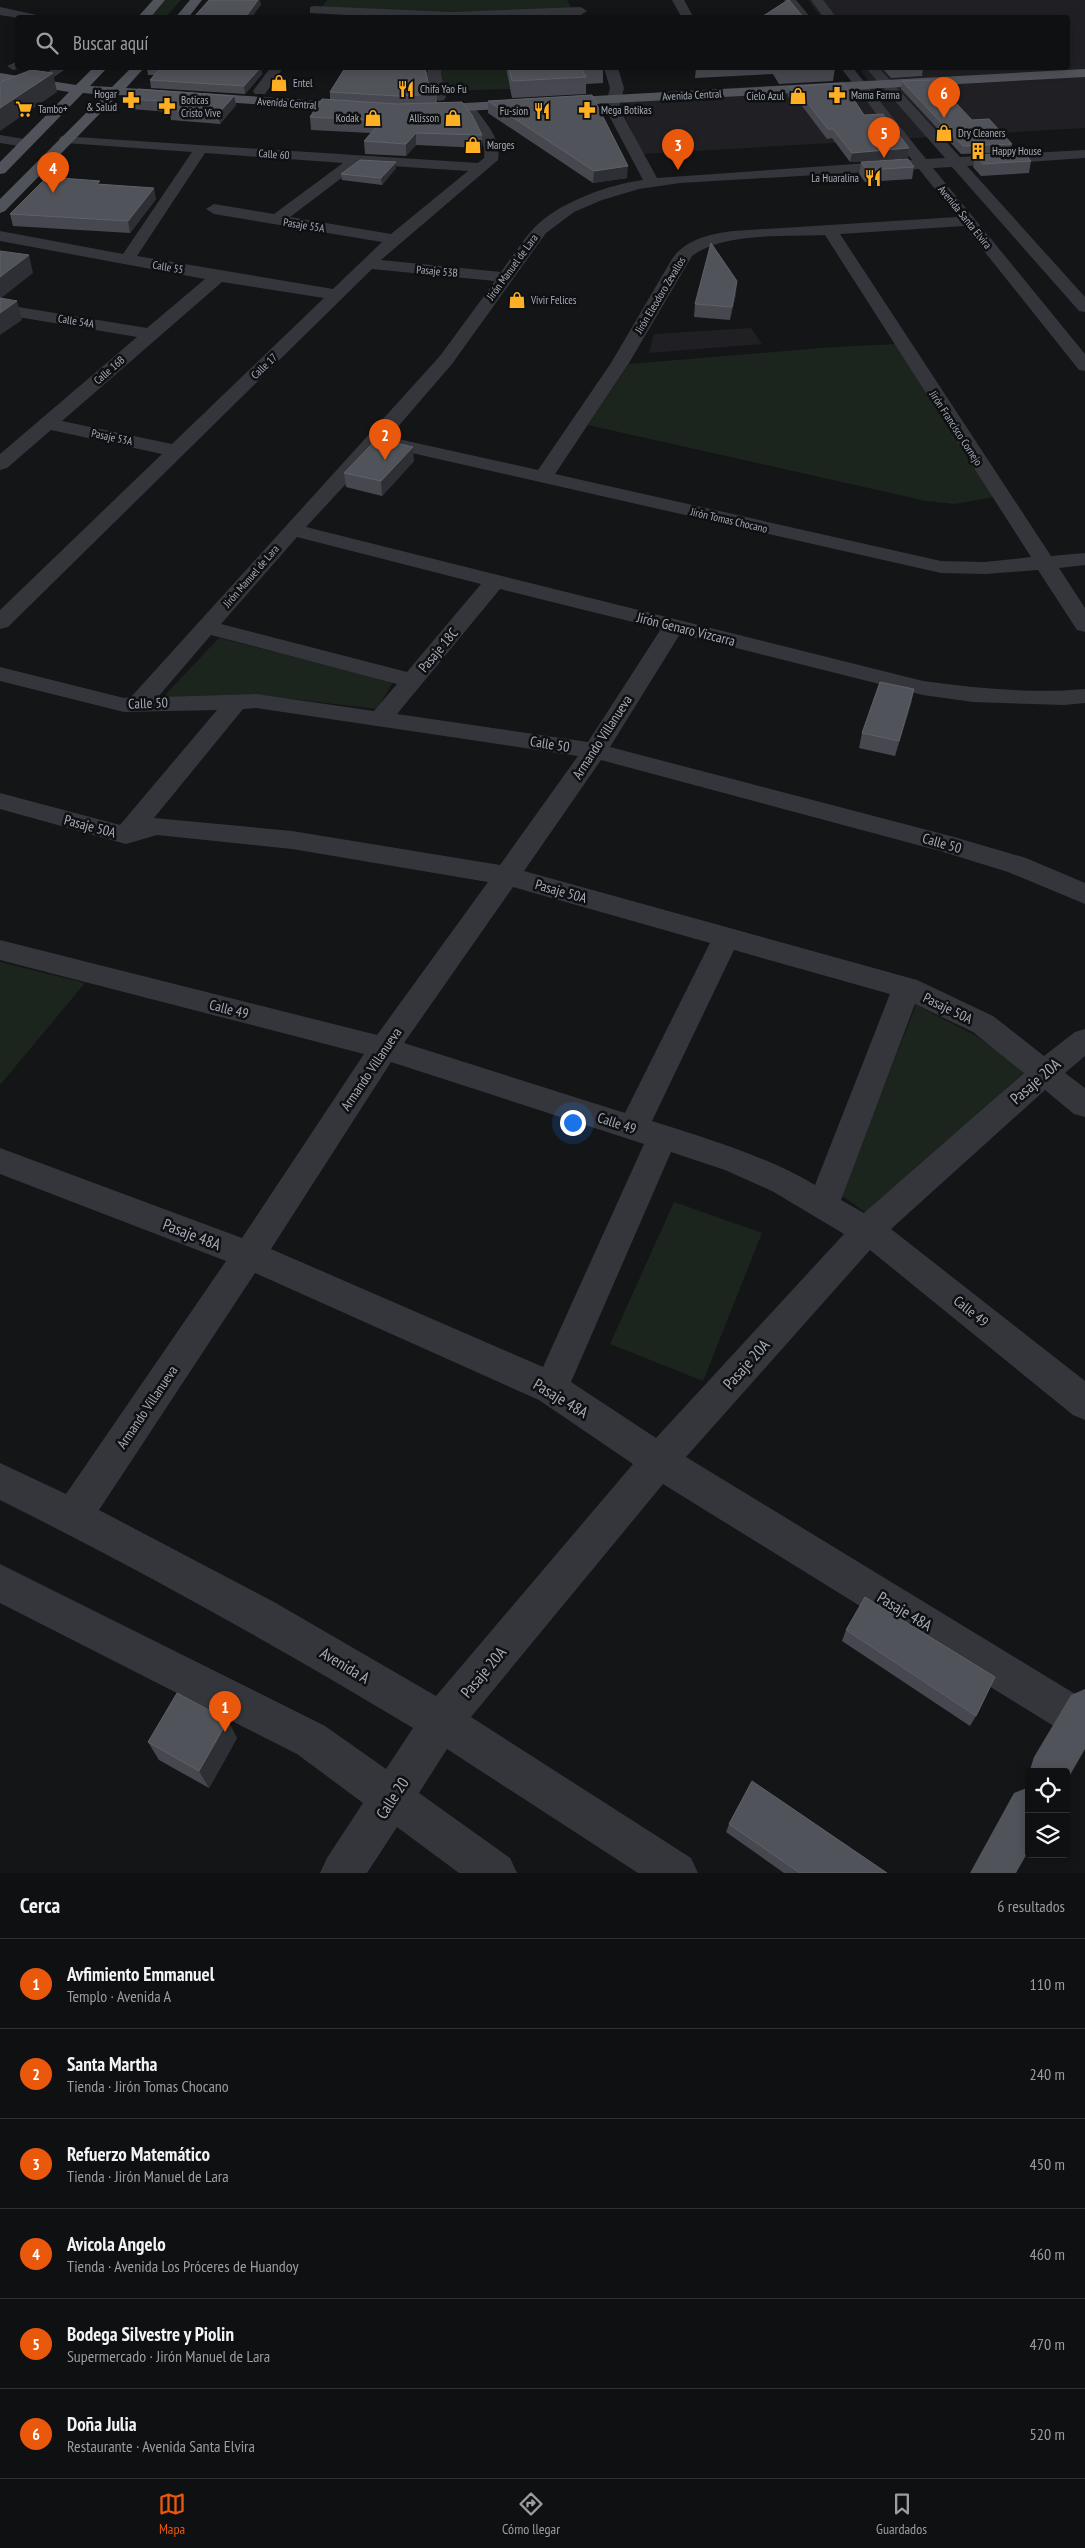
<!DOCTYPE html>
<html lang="es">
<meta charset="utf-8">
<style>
:root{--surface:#0f1011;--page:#1d1e1f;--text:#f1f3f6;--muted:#9b9d9f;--line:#2f3031;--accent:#ea580c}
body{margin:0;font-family:"PT Sans Narrow",sans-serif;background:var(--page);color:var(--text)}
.controls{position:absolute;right:15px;bottom:15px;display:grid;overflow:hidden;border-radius:5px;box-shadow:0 2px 12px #0003}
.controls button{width:45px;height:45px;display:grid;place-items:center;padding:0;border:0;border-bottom:1px solid var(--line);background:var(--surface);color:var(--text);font:25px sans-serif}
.you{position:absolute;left:572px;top:1122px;width:18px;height:18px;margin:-12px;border:4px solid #fff;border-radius:50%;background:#1a73e8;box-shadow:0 0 0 8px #1a73e833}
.badge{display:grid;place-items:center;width:32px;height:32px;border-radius:50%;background:var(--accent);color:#fff;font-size:16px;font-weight:700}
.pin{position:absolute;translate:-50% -41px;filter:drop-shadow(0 1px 2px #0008)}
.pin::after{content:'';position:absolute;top:26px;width:18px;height:15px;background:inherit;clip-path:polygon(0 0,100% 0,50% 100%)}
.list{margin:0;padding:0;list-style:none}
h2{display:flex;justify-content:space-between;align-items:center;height:65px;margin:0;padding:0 20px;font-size:21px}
h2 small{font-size:16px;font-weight:400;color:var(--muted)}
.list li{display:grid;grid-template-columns:32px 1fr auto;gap:15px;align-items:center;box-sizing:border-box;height:90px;padding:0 20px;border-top:1px solid var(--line)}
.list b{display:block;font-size:19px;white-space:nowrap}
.list p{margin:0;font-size:16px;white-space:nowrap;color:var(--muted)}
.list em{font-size:16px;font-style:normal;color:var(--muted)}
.icon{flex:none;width:28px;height:28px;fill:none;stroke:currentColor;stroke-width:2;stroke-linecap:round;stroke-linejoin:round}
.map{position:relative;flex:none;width:1085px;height:1873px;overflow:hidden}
.search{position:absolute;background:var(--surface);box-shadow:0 2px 12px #0003;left:15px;right:15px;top:15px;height:55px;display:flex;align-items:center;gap:12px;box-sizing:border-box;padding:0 18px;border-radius:5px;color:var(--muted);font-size:19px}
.sheet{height:605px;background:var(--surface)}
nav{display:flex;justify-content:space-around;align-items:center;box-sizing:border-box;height:70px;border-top:1px solid var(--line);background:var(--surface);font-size:14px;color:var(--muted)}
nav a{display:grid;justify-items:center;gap:2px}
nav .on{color:var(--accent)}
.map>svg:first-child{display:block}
</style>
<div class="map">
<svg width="1085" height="1873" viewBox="0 0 1085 1873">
<rect width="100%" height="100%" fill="#141517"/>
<!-- built -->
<path fill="#202024" d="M808 0H1085V128L643 154 620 106 629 94 868 80 859 68H1068V18L821 17Z
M751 328 762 344 649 353 654 334Z"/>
<!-- green -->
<path fill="#1c251d" d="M163 0H181L166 17 147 18Z
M327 0H567L572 9 459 12 322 7Z
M440 68H506L510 89 441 91Z
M899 344 993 497 955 504 926 501 588 425 629 364 834 347Z
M219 638 393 682 377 709 249 694 163 697Z
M0 962 85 983 0 1085Z
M916 1005 973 1034 1026 1070 869 1215 841 1195Z
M674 1202 762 1233 703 1381 610 1344Z"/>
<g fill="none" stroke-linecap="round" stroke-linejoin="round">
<!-- minor -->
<path fill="#35363c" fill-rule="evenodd" d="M672 0H684L694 18H682Z
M784 0H796L811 18H798Z
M811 0H823L837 18H824Z
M314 6 454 12 581 7 587 11 581 15 404 18 310 13V7Z
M0 7 37 15 39 18H18L0 15Z
M18 61V68H23L13 70 7 66Z
M53 68H67L54 77 47 73Z
M270 68H283L265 94H255L253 91Z
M428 68H442L441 74 446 97 444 100 439 101 432 97 427 74Z
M604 68H618L624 88 619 108 657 178 912 160 841 68H853L926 159 945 158 866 68H879L960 157 1085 150V158L967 166 1085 297V312L1079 311 952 167 933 168 1085 354V371L1079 370 964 226 840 234 1051 556 1085 553V565L1059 568 1085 608V632L1077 630 1038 570 985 574 941 573 381 446 306 527 923 681C976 688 1031 694 1085 689V703L1064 705 973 702 923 695 680 634 610 747 954 837 1026 858 1085 883V904L1008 872 940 851 601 760 524 871 917 980 993 1016 1044 1056 1075 1032 1085 1029V1056L1065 1073 1085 1088V1117L1074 1114 1045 1090 891 1229 1085 1381V1420L1073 1415 870 1250 686 1457 1085 1700V1737L1079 1739 1065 1733 663 1484 471 1717 691 1858 698 1873H638L447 1749 419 1793 510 1858 517 1873H459L397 1827 367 1873H320L327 1858 363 1803 297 1754 0 1603V1564L325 1726 386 1769 413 1728C278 1647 141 1570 0 1500V1463L66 1494 226 1261 0 1174V1148L242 1238 364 1054 0 960V940L377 1035 488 882 292 849 157 835 126 844 0 809V793L120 825 217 710 124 712 0 681V667L124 698 131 697 440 356 495 281 372 269 8 627 0 629V610L162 454 51 430 7 468 0 470V454L137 337 0 314V304L147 328 205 279 0 241V231L123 254 192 152 66 143 61 142 59 139 61 136 478 163 484 158C487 138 471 122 460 107L467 103 472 104C484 121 502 138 498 160L381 260 501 272C512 257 522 241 534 228 557 203 610 184 643 180L605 108 610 88ZM205 153 343 163 274 214 214 204 206 209 214 214 382 242 333 289 137 256ZM360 164 468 171 391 234 290 217ZM919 169 957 217 733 231C710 234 686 239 672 259L611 363 538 470 389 437 452 364 546 233 574 212 602 200 639 189 680 183ZM825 235 1031 557 985 562 941 561 555 474 629 363 692 256C723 232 786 237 825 235ZM222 282 324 298 172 444 62 421ZM297 537 481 584 407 672 221 624ZM500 589 661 629 588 742 397 714ZM211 635 397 684 374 711 256 694 158 697ZM256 708 578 756 500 865 292 831 154 818 243 709ZM513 887 710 943 625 1113 404 1043ZM734 950 890 994 815 1185C764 1155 708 1139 652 1121ZM915 1004 973 1032 1024 1073 864 1213 841 1200ZM391 1062 644 1144 543 1367 271 1249ZM671 1152 725 1170 772 1191 844 1234 656 1438 571 1382ZM255 1273 539 1400 633 1464 436 1696 274 1602 99 1510Z
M0 135 30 140 32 143 25 147 0 143Z"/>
<!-- major -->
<path fill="#51535b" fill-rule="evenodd" d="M153 0H165L150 18H137Z
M190 0H202L188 18H175Z
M93 68H107L90 86 112 87 131 68H144L126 88 354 103 361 107 354 111 118 95 5 211 0 213V199L104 95 83 93 5 173 0 174V162L69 92 0 81V73L76 85Z
M1085 69V77L430 113 423 109 430 105Z
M1085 1689V1749L1066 1782V1772L1029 1773 1034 1757 1071 1695Z
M1029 1787V1850L1016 1873H970L1014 1793Z"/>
</g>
<!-- wall -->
<path fill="#47484f" d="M147 68H261L262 74 245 94 151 88 150 80 154 75H148Z
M427 68 426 71 430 90 437 94V102L482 135V148L416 145 406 156 365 154 364 141 371 133 311 130 310 117 330 99V92Z
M506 68H603V83L586 84V94L512 98Z
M696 68H835L833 81 779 84 773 74 695 78Z
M882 68H923L922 76 891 78Z
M902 81 972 120 1012 144 1010 152 961 154 901 89Z
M789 87 864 115 909 148 908 158 850 162 832 138 827 139 799 102H792L788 96Z
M234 96 236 105 220 124 171 120 170 112 130 109 128 99Z
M488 101 627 178 593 183 488 113Z
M976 155 1031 161 1029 173 981 176 973 167Z
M396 162V168L382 185 342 180 341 174Z
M861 162 914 167 912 179 865 182 859 174Z
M101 184 156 199 130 233 13 226 10 214Z
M736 294 730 320 694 317 695 304Z
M414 461 382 496 346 487 344 473Z
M914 689 911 704 895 756 859 748 862 733Z
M846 1630 976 1716 970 1726 842 1641Z
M237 1738 209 1788 159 1760 148 1742Z
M729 1824 887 1873H784L726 1832Z"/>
<!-- shaded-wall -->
<path fill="#2e2f34" d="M258 0H260L261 5 251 18H245Z
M260 68H261L262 74 245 94 244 86Z
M53 73 57 92 0 131V108Z
M234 96 236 105 220 124 218 114Z
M416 133V145L406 156V144Z
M909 148 908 158 850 162 852 153Z
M396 162V168L382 185 381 178Z
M628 166 627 178 593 183 594 171Z
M154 188 156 199 130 233 128 221Z
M29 255 33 273 0 299V277Z
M737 281 736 294 730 320 732 307Z
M17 301 22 320 0 335V313Z
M413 447 414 461 382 496 381 481Z
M914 689 911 704 895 756 899 741Z
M228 1720 237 1738 209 1788 199 1771Z"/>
<!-- building -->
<path fill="#51535a" stroke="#5e6169" d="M209 0H258L245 18H193Z
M789 0 804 18H760L788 0Z
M154 68H260L244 86 150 80 161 68Z
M345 68H425L430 90 437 94 398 96 330 92Z
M509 68H589H581L586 77 512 81Z
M31 70 53 73 0 108V82Z
M934 80 972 120 989 119 1012 144 963 146 902 81Z
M843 83 864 115 883 114 909 148 852 153 833 129H828L800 93H793L789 87Z
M138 89 234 96 218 114 170 110 177 102 128 99Z
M592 95 628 166 594 171 488 101Z
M322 99 397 104 462 102 472 115 482 135 416 133 406 144 364 141 382 121 310 117Z
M1023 152 1031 161 983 164 976 155Z
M908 159 914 167 867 170 861 162Z
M360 160 396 162 381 178 341 174Z
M47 177 100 181 97 184 154 188 128 221 10 214Z
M711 243 737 281 732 307 695 304Z
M0 251 29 255 0 277Z
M0 298 17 301 0 313Z
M383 440 413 447 381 481 344 473 372 444Z
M880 682 914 689 899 741 862 733Z
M865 1597 995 1677 976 1716 846 1630Z
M177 1693 228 1720 199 1771 148 1742Z
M752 1781 887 1873H800L729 1824Z"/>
<!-- icons -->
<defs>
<g id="shop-bare" transform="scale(1.35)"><path d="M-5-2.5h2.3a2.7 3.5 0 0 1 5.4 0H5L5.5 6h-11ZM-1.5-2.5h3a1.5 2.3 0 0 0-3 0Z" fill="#ffaf24" stroke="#0f1012" stroke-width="2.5" paint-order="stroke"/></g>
<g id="restaurant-bare" transform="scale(1.35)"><path d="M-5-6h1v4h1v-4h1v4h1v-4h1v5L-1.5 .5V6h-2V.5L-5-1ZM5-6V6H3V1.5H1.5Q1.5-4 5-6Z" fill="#ffaf24" stroke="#0f1012" stroke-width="2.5" paint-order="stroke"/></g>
<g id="pharmacy-bare" transform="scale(1.35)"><path d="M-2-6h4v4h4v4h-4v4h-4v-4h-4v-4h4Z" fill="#ffaf24" stroke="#0f1012" stroke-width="2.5" paint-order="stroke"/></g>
<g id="supermarket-bare" transform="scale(1.35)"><path d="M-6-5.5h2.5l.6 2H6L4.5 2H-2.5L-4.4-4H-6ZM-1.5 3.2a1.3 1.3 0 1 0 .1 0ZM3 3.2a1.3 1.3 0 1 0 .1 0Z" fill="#ffaf24" stroke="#0f1012" stroke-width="2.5" paint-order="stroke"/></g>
<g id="building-bare" transform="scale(1.35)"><path d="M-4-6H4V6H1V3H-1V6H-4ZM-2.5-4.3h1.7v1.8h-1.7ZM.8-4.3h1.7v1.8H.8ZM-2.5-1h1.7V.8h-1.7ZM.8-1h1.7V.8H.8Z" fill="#ffaf24" stroke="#0f1012" stroke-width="2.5" paint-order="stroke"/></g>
</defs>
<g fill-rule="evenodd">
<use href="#shop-bare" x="279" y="83"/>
<use href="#restaurant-bare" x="406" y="89"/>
<use href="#pharmacy-bare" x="837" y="95"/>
<use href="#shop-bare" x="798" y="96"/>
<use href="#pharmacy-bare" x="131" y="100"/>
<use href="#pharmacy-bare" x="167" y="106"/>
<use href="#supermarket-bare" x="24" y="109"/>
<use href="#pharmacy-bare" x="587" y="110"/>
<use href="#restaurant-bare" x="542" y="111"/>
<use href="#shop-bare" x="373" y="118"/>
<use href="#shop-bare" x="453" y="118"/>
<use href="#shop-bare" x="944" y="133"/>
<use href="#shop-bare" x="473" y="145"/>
<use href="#building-bare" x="978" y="151"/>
<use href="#restaurant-bare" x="873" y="178"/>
<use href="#shop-bare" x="517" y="300"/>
</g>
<g text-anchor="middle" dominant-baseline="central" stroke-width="5" stroke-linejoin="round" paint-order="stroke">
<!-- far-poi labels -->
<g font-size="11" fill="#a5abb8" stroke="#0f1012" text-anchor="start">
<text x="293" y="83">Entel</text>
<text x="420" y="89">Chifa Yao Fu</text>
<text x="117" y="94" text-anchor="end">Hogar<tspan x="117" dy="13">&amp; Salud</tspan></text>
<text x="851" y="95">Mama Farma</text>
<text x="784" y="96" text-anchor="end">Cielo Azul</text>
<text x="181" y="100">Boticas<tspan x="181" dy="13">Cristo Vive</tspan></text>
<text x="38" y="109">Tambo+</text>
<text x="601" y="110">Mega Botikas</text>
<text x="528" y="111" text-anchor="end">Fu-sion</text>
<text x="359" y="118" text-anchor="end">Kodak</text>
<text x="439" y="118" text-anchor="end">Allisson</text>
<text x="958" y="133">Dry Cleaners</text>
<text x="487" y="145">Marges</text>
<text x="992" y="151">Happy House</text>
<text x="859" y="178" text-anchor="end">La Huaralina</text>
<text x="531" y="300">Vivir Felices</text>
</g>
<!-- far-street labels -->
<g font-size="11" fill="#a5abb8" stroke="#0f1012">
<text transform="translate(692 95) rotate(-3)">Avenida Central</text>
<text transform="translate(287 103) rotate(4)">Avenida Central</text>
<text transform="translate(274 154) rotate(4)">Calle 60</text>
<text transform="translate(965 217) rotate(51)">Avenida Santa Elvira</text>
<text transform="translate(304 225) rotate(9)">Pasaje 55A</text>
<text transform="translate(168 267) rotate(10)">Calle 55</text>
<text transform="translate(512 267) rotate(-54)">Jirón Manuel de Lara</text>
<text transform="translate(437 271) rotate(5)">Pasaje 53B</text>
<text transform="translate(660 295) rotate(-59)">Jirón Eleodoro Zevallos</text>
<text transform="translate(76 321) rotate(9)">Calle 54A</text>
<text transform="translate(264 366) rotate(-44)">Calle 17</text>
<text transform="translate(109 370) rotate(-41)">Calle 16B</text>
<text transform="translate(956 428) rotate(57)">Jirón Francisco Cornejo</text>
<text transform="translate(112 437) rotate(12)">Pasaje 53A</text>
<text transform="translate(729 520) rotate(13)">Jirón Tomas Chocano</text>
<text transform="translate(251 576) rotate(-49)">Jirón Manuel de Lara</text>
</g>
<!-- street labels -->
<g font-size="14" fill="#a5abb8" stroke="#0f1012">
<text transform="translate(686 629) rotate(14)">Jirón Genaro Vizcarra</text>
<text transform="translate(438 650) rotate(-50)">Pasaje 18C</text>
<text transform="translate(148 703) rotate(-2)">Calle 50</text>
<text transform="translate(602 737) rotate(-57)">Armando Villanueva</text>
<text transform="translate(550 744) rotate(9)">Calle 50</text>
<text transform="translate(90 826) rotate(15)">Pasaje 50A</text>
<text transform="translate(942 843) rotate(16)">Calle 50</text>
<text transform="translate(561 891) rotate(16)">Pasaje 50A</text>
<text transform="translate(948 1008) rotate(26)">Pasaje 50A</text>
<text transform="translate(229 1009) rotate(14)">Calle 49</text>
<text transform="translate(371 1069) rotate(-56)">Armando Villanueva</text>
<text transform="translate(617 1123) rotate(18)">Calle 49</text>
<text transform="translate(971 1311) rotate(39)">Calle 49</text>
<text transform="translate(147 1407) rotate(-56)">Armando Villanueva</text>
</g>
<!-- near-street labels -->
<g font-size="16" fill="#a5abb8" stroke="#0f1012">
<text transform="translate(1035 1081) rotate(-41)">Pasaje 20A</text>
<text transform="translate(192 1234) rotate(21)">Pasaje 48A</text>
<text transform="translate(746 1364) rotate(-48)">Pasaje 20A</text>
<text transform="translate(561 1398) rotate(31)">Pasaje 48A</text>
<text transform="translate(905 1611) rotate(31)">Pasaje 48A</text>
<text transform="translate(345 1665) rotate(31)">Avenida A</text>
<text transform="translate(483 1672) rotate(-50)">Pasaje 20A</text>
<text transform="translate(392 1798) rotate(-57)">Calle 20</text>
</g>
</g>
</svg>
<div class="controls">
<button><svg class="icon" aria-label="locate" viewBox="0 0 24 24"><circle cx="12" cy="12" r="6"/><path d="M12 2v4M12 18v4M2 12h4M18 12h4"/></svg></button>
<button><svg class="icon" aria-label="layers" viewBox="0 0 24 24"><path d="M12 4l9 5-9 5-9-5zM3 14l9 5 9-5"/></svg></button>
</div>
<div class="you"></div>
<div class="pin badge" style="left:225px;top:1732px">1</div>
<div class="pin badge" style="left:385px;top:460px">2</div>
<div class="pin badge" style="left:678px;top:170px">3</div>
<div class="pin badge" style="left:53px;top:193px">4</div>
<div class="pin badge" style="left:884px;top:158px">5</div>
<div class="pin badge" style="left:944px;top:118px">6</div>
<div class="search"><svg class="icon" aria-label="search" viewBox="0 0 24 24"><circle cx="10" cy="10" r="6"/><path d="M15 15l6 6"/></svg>Buscar aquí</div>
</div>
<section class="sheet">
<h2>Cerca<small>6 resultados</small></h2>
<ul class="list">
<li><span class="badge">1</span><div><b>Avfimiento Emmanuel</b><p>Templo · Avenida A</p></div><em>110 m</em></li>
<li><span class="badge">2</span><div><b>Santa Martha</b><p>Tienda · Jirón Tomas Chocano</p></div><em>240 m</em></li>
<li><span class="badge">3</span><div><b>Refuerzo Matemático</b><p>Tienda · Jirón Manuel de Lara</p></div><em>450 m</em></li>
<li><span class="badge">4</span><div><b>Avicola Angelo</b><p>Tienda · Avenida Los Próceres de Huandoy</p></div><em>460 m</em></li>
<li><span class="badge">5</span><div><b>Bodega Silvestre y Piolin</b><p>Supermercado · Jirón Manuel de Lara</p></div><em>470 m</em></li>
<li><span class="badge">6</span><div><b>Doña Julia</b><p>Restaurante · Avenida Santa Elvira</p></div><em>520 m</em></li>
</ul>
</section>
<nav>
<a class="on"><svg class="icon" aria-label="map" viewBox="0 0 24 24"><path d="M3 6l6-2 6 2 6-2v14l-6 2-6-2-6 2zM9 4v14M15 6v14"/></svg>Mapa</a>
<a><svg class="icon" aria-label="directions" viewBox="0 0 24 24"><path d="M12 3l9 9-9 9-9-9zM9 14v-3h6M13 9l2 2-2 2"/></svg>Cómo llegar</a>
<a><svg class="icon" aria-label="saved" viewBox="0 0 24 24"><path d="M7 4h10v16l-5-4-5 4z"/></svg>Guardados</a>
</nav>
